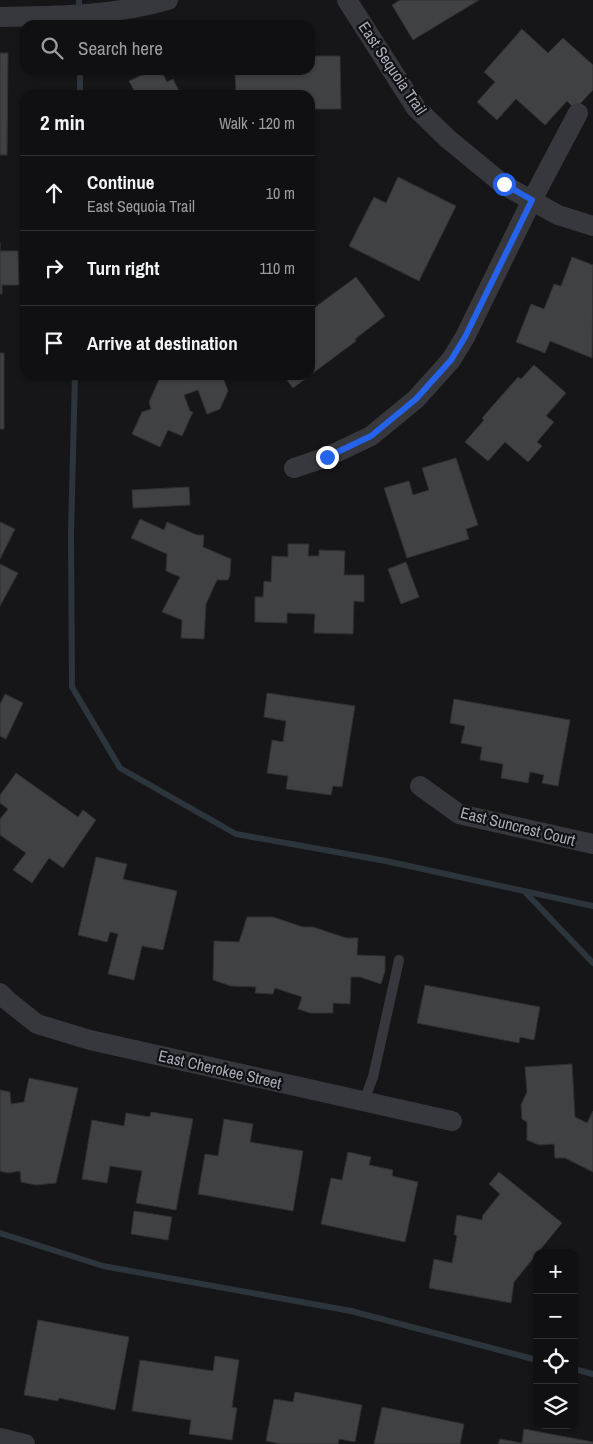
<!DOCTYPE html>
<meta charset="utf-8">
<style>
:root{--surface:#101012;--page:#19191b;--text:#f1f3f6;--muted:#9c9d9f;--line:#303032}
body{margin:0;font-family:"Archivo Narrow",sans-serif;background:var(--page);color:var(--text)}
.controls{position:absolute;right:15px;bottom:15px;display:grid;overflow:hidden;border-radius:10px;box-shadow:0 1px 4px #0004}
.controls button{width:45px;height:45px;display:grid;place-items:center;padding:0;border:0;border-bottom:1px solid var(--line);background:var(--surface);color:var(--text);font:25px sans-serif}
.stop{position:absolute;width:15px;height:15px;margin:-11px;border:4px solid #2563eb;border-radius:50%;background:#fff}
.stop.end{background:#2563eb;border-color:#fff;box-shadow:0 1px 5px #0008}
.list{margin:0;padding:0;list-style:none}
h2{display:flex;justify-content:space-between;align-items:center;height:65px;margin:0;padding:0 20px;font-size:21px}
h2 small{font-size:16px;font-weight:400;color:var(--muted)}
.list li{display:grid;grid-template-columns:32px 1fr auto;gap:15px;align-items:center;box-sizing:border-box;height:75px;padding:0 20px;border-top:1px solid var(--line)}
.list b{display:block;font-size:19px;white-space:nowrap}
.list p{margin:0;font-size:16px;white-space:nowrap;color:var(--muted)}
.list em{font-size:16px;font-style:normal;color:var(--muted)}
.icon{flex:none;width:28px;height:28px;fill:none;stroke:currentColor;stroke-width:2;stroke-linecap:round;stroke-linejoin:round}
.map{position:relative;flex:none;width:593px;height:1444px;overflow:hidden}
.search{position:absolute;background:var(--surface);box-shadow:0 1px 4px #0004;left:20px;top:20px;width:295px;height:55px;display:flex;align-items:center;gap:12px;box-sizing:border-box;padding:0 18px;border-radius:15px;color:var(--muted);font-size:19px}
.panel{position:absolute;background:var(--surface);box-shadow:0 1px 4px #0004;left:20px;top:90px;width:295px;height:290px;border-radius:15px}
.map>svg:first-child{display:block}
</style>
<div class="map">
<svg width="593" height="1444" viewBox="0 0 593 1444">
<rect width="100%" height="100%" fill="#161618"/>
<g fill="none" stroke-linecap="round" stroke-linejoin="round">
<!-- stream -->
<path stroke="#2c353c" stroke-width="6" d="M79 0V25
M80 70V95
M75 375 71 533 72 687 120 768 236 834 386 861 593 906
M525 892 593 963
M0 1233 103 1266 351 1311 537 1360
M574 1369 593 1374"/>
</g>
<!-- building -->
<path fill="#404145" stroke="#303034" d="M400 0H479L413 40 392 5Z
M522 29 548 53 563 38 593 65V90L575 109 567 101 545 125 516 99 497 120 477 102 495 82 484 72Z
M0 53H8L7 155H0Z
M310 56H340L341 109H310V95L236 94 235 73H224V70H310Z
M153 70H161L167 82 173 79 181 95H135L136 94 129 81Z
M398 177 456 206 419 281 349 246 374 197 386 203Z
M0 243V251H18L19 285H2V294H0Z
M572 257 593 265 592 358 550 341 545 353 516 342 531 304 544 309 554 284 561 286Z
M356 277 385 316 355 339 356 341 293 388 283 375H310V311Z
M0 353H4V429H0Z
M534 365 566 393 546 416 554 422 537 442 542 446 528 462 505 442 488 461 465 442 484 420 482 418 518 377 521 379Z
M161 375H222L228 391 220 409 207 414 198 390 184 395 190 411 193 412 182 436 168 430 160 447 132 434 142 412 151 409 149 402Z
M456 458 478 525 466 529 469 539 407 558 384 488 409 481 413 495 429 490 422 468Z
M189 487 190 505 133 508 132 490Z
M140 519 164 530 167 522 197 535H204L203 547 231 559 230 575 228 580H217L206 604 204 639 181 638 182 620 162 612 180 577 166 571 167 554 131 538Z
M0 522 15 529 0 559Z
M288 544H309L308 556H319V550L345 551 344 575H364V602L354 601 353 634 314 633 315 614 287 613V623L255 622V597H263L264 581 271 582 272 556 288 557Z
M406 562 419 597 401 604 388 569Z
M0 564 18 573 0 606Z
M267 693 355 706 342 787 333 786 331 795 286 789 288 776 267 773 272 740 283 742 286 721 264 717Z
M5 694 23 703 6 739 0 736V704Z
M454 699 570 720 558 786 542 783 544 775 530 772 528 783 501 778 503 764 480 760 482 747 461 743 465 726 450 723Z
M16 773 78 817 83 810 96 820 63 868 49 858 32 883 13 870 26 853 0 835V819L8 809 0 803V795Z
M96 857 127 864 123 879 177 891 163 950 142 946 134 980 108 974 118 934 110 932 107 942 78 935Z
M247 917H273L303 927H313L346 938H358L357 955 385 956V971L381 984 360 977H351L350 1004 333 1003V1013H310L298 1009 302 997 275 988 273 994 255 993 256 987 231 986 213 980 214 941 239 942Z
M425 985 540 1007 534 1040 520 1037 519 1043 417 1023Z
M572 1064 575 1117 587 1123 593 1111V1172L565 1158H555L554 1144 539 1145 527 1140V1122L522 1119 521 1105 527 1092 525 1067Z
M29 1078 78 1088 56 1183 36 1185 21 1182 20 1171 8 1173 0 1171V1090L10 1092 11 1104 24 1102Z
M151 1112 193 1119 176 1210 136 1203 142 1171 110 1166 107 1183 82 1179 92 1120 124 1126 126 1113 150 1117Z
M224 1119 253 1124 250 1142 303 1151 293 1211 198 1194 205 1154 218 1156Z
M348 1152 371 1157 369 1165 393 1170 392 1176 418 1182 405 1242 321 1224 331 1178 342 1180Z
M499 1172 562 1223 514 1282 511 1303 429 1288 434 1259 452 1263 457 1236 454 1234 457 1215 482 1220 483 1215 500 1194 489 1184Z
M134 1211 172 1217 168 1240 131 1234Z
M38 1320 129 1337 115 1410 59 1398 58 1401 24 1395Z
M215 1356 239 1360 232 1407 237 1408 232 1440 189 1434 191 1420 132 1411 140 1360 213 1371Z
M295 1392 362 1405 355 1442 339 1439 338 1444H280L266 1441 274 1399 293 1402Z
M382 1407 464 1424 460 1444H374Z
M524 1429 593 1442V1444H498L500 1439 522 1443Z"/>
<g fill="none" stroke-linecap="round" stroke-linejoin="round">
<!-- service -->
<path stroke="#37383d" stroke-width="10" d="M364 1101 373 1077 399 960"/>
<!-- minor -->
<path stroke="#37383d" stroke-width="20" d="M347 0 416 108 448 139 504 185 558 215 593 226
M0 17C56 16 114 16 168 0
M294 468 327 457 371 436 416 399 451 360 465 337 532 200 578 113
M420 786 459 814 593 844
M0 993 8 1001 37 1024 90 1040 452 1121
M0 1438 25 1444"/>
</g>
<g fill="none" stroke-linecap="round" stroke-linejoin="round">
<!-- route -->
<path stroke="#2563eb" stroke-width="6" d="M327 457 371 436 416 399 451 360 465 337 532 200 504 184"/>
</g>
<g text-anchor="middle" dominant-baseline="central" stroke-width="4.5" stroke-linejoin="round" paint-order="stroke">
<!-- street labels -->
<g font-size="16" fill="#a8adb8" stroke="#111113">
<text transform="translate(393 68) rotate(56)">East Sequoia Trail</text>
<text transform="translate(518 826) rotate(14)">East Suncrest Court</text>
<text transform="translate(220 1069) rotate(13)">East Cherokee Street</text>
</g>
</g>
</svg>
<div class="controls">
<button>+</button>
<button>−</button>
<button><svg class="icon" aria-label="locate" viewBox="0 0 24 24"><circle cx="12" cy="12" r="6"/><path d="M12 2v4M12 18v4M2 12h4M18 12h4"/></svg></button>
<button><svg class="icon" aria-label="layers" viewBox="0 0 24 24"><path d="M12 4l9 5-9 5-9-5zM3 14l9 5 9-5"/></svg></button>
</div>
<div class="stop" style="left:504px;top:184px"></div>
<div class="stop end" style="left:327px;top:457px"></div>
<div class="search"><svg class="icon" aria-label="search" viewBox="0 0 24 24"><circle cx="10" cy="10" r="6"/><path d="M15 15l6 6"/></svg>Search here</div>
<section class="panel">
<h2>2 min<small>Walk · 120 m</small></h2>
<ul class="list">
<li><svg class="icon" aria-label="ahead" viewBox="0 0 24 24"><path d="M12 20V5M6 11l6-6 6 6"/></svg><div><b>Continue</b><p>East Sequoia Trail</p></div><em>10 m</em></li>
<li><svg class="icon" aria-label="right" viewBox="0 0 24 24"><path d="M7 20v-9h11M14 6l5 5-5 5"/></svg><div><b>Turn right</b></div><em>110 m</em></li>
<li><svg class="icon" aria-label="arrive" viewBox="0 0 24 24"><path d="M6 21V4h12l-3 4 3 4H6"/></svg><div><b>Arrive at destination</b></div></li>
</ul>
</section>
</div>
